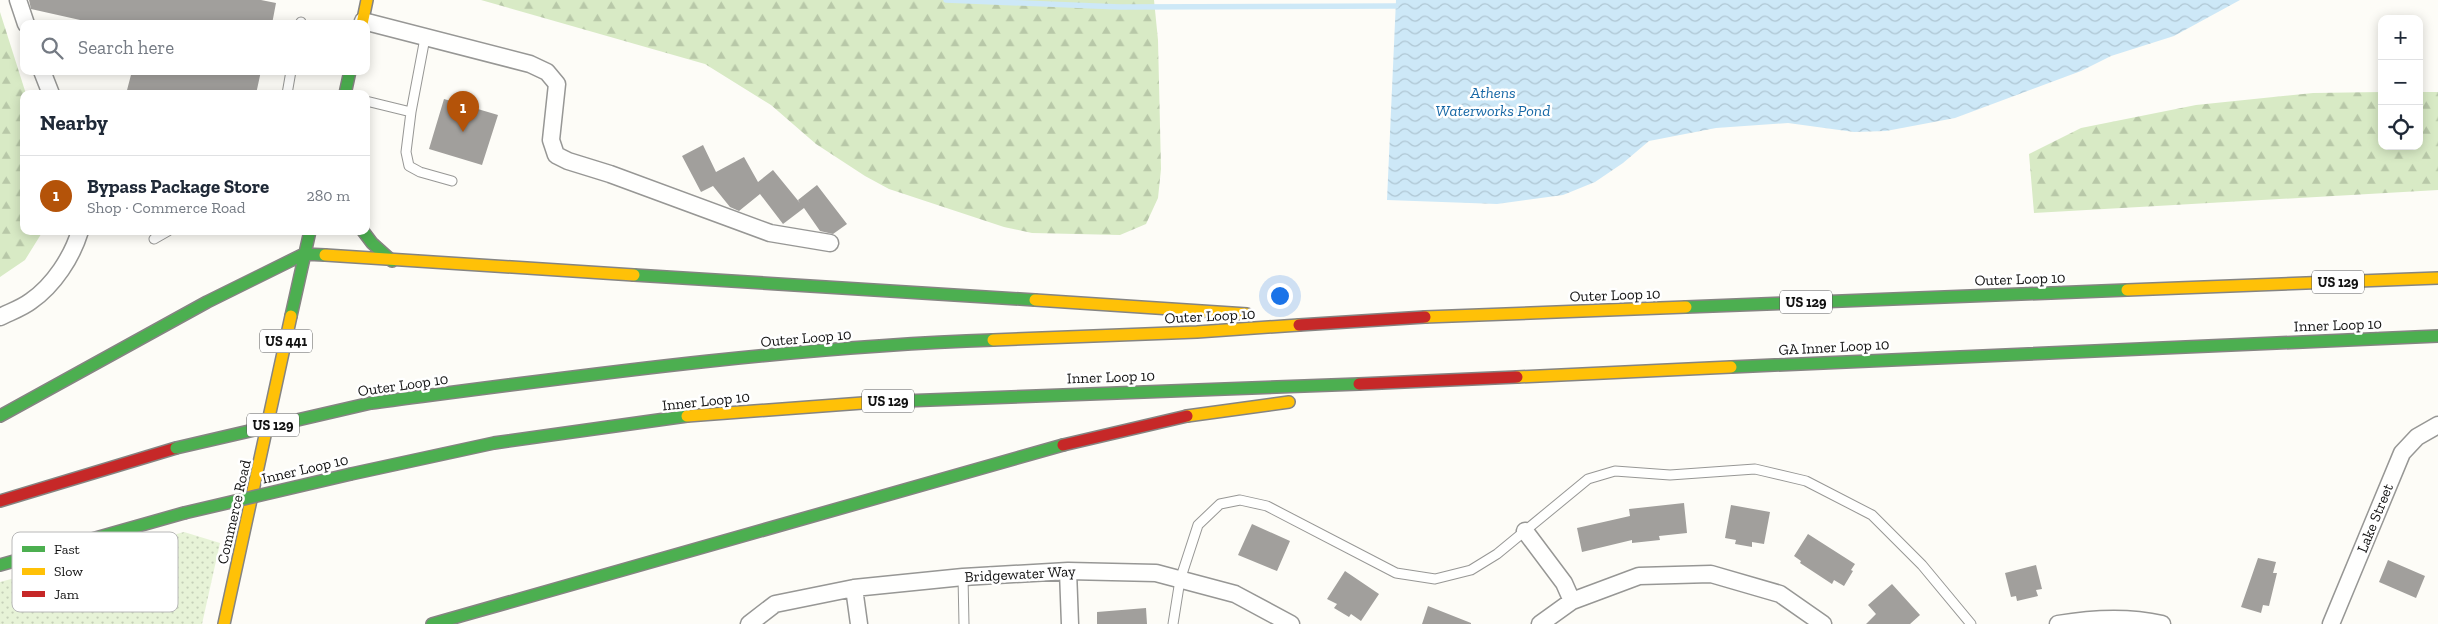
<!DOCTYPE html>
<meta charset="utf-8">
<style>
:root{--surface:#fff;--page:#f6f6f7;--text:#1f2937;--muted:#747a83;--line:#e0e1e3;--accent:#b45309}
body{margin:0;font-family:"Zilla Slab",serif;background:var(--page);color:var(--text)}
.controls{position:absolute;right:15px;top:15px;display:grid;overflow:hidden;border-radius:10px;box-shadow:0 2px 12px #0003}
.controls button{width:45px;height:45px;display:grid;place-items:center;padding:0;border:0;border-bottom:1px solid var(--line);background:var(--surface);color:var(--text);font:25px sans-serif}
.you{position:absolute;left:1279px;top:295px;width:18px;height:18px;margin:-12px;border:4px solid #fff;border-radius:50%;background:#1a73e8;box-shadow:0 0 0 8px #1a73e833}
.badge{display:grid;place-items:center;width:32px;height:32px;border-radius:50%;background:var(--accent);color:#fff;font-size:16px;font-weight:700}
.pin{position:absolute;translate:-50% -41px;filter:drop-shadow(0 1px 2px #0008)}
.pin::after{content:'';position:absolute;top:26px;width:18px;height:15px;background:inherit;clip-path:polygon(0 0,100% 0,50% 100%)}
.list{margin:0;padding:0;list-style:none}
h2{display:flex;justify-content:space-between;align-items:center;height:65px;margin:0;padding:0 20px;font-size:21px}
h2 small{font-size:16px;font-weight:400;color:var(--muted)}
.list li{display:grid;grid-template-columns:32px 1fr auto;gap:15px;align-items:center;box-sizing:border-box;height:80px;padding:0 20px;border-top:1px solid var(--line)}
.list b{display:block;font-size:19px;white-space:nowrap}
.list p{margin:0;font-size:16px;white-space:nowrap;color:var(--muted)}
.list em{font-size:16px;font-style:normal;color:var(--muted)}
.icon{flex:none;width:28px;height:28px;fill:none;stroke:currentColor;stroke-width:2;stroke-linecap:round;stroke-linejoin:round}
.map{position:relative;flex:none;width:2438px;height:624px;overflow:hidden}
.search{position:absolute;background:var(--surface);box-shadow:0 2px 12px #0003;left:20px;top:20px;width:350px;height:55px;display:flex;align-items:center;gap:12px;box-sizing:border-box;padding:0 18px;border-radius:10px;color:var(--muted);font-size:19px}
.panel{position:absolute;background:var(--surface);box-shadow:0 2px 12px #0003;left:20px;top:90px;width:350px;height:145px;border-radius:10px}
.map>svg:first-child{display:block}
</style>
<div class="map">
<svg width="2438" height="624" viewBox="0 0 2438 624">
<defs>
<pattern id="grass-dots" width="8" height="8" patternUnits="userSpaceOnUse" patternTransform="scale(1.25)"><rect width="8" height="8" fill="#e7f3d7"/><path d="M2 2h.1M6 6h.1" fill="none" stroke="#c5cfb8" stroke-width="1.8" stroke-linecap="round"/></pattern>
<pattern id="forest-firs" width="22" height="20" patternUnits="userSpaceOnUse" patternTransform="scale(1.25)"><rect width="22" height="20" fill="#d8eac5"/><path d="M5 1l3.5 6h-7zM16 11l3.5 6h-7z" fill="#b8c8a8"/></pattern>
<pattern id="water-waves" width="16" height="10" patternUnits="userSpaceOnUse" patternTransform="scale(1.25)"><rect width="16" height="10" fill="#cde8f7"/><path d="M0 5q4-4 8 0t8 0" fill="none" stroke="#afc6d3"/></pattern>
</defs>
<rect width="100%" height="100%" fill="#fdfcf7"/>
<!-- grass -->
<path fill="url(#grass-dots)" d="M184 532 220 543 202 624H0V582Z"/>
<!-- forest -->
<path fill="url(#forest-firs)" d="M481 0H1154L1158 40 1161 169 1158 198 1146 224 1120 235 1032 233 1004 227 889 189 865 176 816 144 771 105 705 64Z
M0 12 26 94H24V231H43L25 260 0 277Z
M2382 92V146H2419V92H2438V190L2034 213 2029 154 2081 128 2196 105 2313 93Z"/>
<!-- water -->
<path fill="url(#water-waves)" d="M1396 0H2240L2174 36 2111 56 2081 71 1955 118 1886 131 1854 132 1788 123 1716 128 1649 141 1623 163 1595 182 1563 195 1497 204 1387 200Z"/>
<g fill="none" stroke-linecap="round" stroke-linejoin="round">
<!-- stream -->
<path stroke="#cde8f7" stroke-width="5.5" d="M946 0 1120 7 1396 6"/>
</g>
<!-- building -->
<path fill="#a19f9c" d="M29 0H261L276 3 272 24H98L31 9Z
M132 71H261L256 94H126Z
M444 99 498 115 482 165 429 149Z
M703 145 716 172 744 157 758 182 773 170 800 203 798 200 817 185 847 224 833 234 820 231 804 208 783 224 760 194 739 211 730 207 713 186 701 192 682 156Z
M1684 503 1687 533 1659 536 1660 540 1632 543V540L1582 552 1577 528 1630 516 1629 509Z
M1731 505 1770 512 1764 544 1752 542V547L1735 544 1736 540 1725 538Z
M1252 524 1290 541 1277 571 1238 555Z
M1808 534 1855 564 1851 570 1853 571 1844 586 1834 580 1832 584 1800 563 1801 561 1794 556Z
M2258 558 2276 562 2273 573H2277L2269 606 2263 605 2261 613 2241 607Z
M2388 560 2425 576 2416 598 2379 582Z
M2036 565 2042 589 2036 590 2038 596 2017 601 2016 596 2011 597 2005 573Z
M1345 571 1379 594 1361 621 1351 614 1349 617 1334 608 1337 604 1327 599Z
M1892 584 1920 615 1910 624H1866L1876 614 1868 605Z
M1428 606 1471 623V624H1422Z
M1146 608 1147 624H1097V612Z"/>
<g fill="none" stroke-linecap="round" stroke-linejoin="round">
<!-- lane casing -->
<g stroke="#979795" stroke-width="11">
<path id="lane" d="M301 24V22
M287 94 291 71
M366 101 411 112 425 38
M411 112 406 152 409 166 420 172 452 181
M154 239 168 231
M963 577 964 624
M1173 624 1180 580 1198 525 1220 504 1240 500 1267 506 1396 573 1435 579 1471 570 1497 554 1588 479 1615 471 1670 475 1755 469 1806 481 1872 515 1922 565 1971 624"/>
</g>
<!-- street casing -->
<g stroke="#979795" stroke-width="19">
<path id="street" d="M18 0 26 24
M363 21 530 64 547 72 557 84 551 140 556 155 568 161 610 174 770 233 830 243
M42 71 51 94
M0 317C10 312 22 308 31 301 54 285 72 257 80 231
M1525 531 1564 583 1572 601
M1068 571 1070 624
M854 588 859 624
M749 624 775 604 854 588 963 577 1068 571 1156 573 1235 594 1291 624
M1540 624 1572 601 1639 576 1711 574 1780 594 1823 624
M2058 624C2093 618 2127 616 2162 624
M2331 624 2402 453 2417 437 2438 425"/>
</g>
<!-- fast casing -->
<g stroke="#858482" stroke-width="14">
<path id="fast" d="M345 94 350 71
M363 231 372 243 392 261
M634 275 1035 300
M1686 307 2127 290
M291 316 310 231
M1731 367 2438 336
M876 402 1359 384
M371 403C578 376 785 347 993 340
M0 416 207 302 304 254 325 255
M351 474 494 443 687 416
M0 565 184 513
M432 624 1063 445"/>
</g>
<!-- slow casing -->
<g stroke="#858482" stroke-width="14">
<path id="slow" d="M362 24 367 0
M325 255 634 275
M2127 290 2438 278
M1035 300 1247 314
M1425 317 1686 307
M993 340 1197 332 1299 325
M1517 377 1731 367
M687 416 876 402
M1187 416 1289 402
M224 624 291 316"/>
</g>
<!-- jam casing -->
<g stroke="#858482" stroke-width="14">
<path id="jam" d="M1299 325 1425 317
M1359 384 1517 377
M1063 445 1187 416
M0 501 176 448"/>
</g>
<!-- lane -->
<use href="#lane" stroke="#fffffe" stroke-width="9"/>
<!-- street -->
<use href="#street" stroke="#fffffe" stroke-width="16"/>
<!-- fast -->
<use href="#fast" stroke="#4caf50" stroke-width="11"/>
<!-- slow -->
<use href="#slow" stroke="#ffc107" stroke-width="11"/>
<!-- jam -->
<use href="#jam" stroke="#c62828" stroke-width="11"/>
<!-- fast-bridge casing -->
<g stroke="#858482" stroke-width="14" stroke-linecap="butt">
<path id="fast-bridge" d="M176 448 371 403
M184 513 351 474"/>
</g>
<!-- fast-bridge -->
<use href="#fast-bridge" stroke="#4caf50" stroke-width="11"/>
</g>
<g text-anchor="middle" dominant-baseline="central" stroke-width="5" stroke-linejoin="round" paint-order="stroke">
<!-- shield labels -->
<g fill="#fff" stroke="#585858" stroke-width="1">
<rect x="2312" y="270.5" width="52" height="23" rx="4"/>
<rect x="1780" y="290.5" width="52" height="23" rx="4"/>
<rect x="260" y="329.5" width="52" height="23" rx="4"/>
<rect x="862" y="389.5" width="52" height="23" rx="4"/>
<rect x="247" y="413.5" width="52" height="23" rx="4"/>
</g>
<g font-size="14" font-weight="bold" fill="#111">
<text x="2338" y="282">US 129</text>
<text x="1806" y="302">US 129</text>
<text x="286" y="341">US 441</text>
<text x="888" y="401">US 129</text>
<text x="273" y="425">US 129</text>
</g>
<!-- street labels -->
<g font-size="15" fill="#111" stroke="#fff">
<text transform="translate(2020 279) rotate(-2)">Outer Loop 10</text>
<text transform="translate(1615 295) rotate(-2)">Outer Loop 10</text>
<text transform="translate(1210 316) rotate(-3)">Outer Loop 10</text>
<text transform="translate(2338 325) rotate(-2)">Inner Loop 10</text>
<text transform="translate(806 338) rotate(-5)">Outer Loop 10</text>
<text transform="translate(1834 347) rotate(-3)">GA Inner Loop 10</text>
<text transform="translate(1111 377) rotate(-2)">Inner Loop 10</text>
<text transform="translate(403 385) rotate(-8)">Outer Loop 10</text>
<text transform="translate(706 401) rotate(-6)">Inner Loop 10</text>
<text transform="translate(305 469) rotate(-13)">Inner Loop 10</text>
<text transform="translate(234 512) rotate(-77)">Commerce Road</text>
<text transform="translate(2375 518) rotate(-68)">Lake Street</text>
<text transform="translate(1020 574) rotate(-3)">Bridgewater Way</text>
</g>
<!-- water labels -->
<g font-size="16" font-style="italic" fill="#1768a6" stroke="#fff">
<text x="1493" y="92">Athens<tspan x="1493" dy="18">Waterworks Pond</tspan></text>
</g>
</g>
<!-- legend -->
<rect x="12" y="532" width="166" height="80" rx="8" fill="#fff" stroke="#b8b8b8" stroke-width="1"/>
<rect x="22" y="546" width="23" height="6" fill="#4caf50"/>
<rect x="22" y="568" width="23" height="7" fill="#ffc107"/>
<rect x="22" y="591" width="23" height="6" fill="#c62828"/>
<g font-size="14" fill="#111">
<text x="54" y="554">Fast</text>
<text x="54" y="576">Slow</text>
<text x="54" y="599">Jam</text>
</g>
</svg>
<div class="controls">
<button>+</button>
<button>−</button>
<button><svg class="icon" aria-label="locate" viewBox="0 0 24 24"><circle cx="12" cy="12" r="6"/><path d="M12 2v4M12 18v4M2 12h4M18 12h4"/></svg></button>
</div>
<div class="you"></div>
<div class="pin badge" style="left:463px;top:132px">1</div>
<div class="search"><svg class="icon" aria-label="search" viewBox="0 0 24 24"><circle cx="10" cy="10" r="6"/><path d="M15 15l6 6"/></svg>Search here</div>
<section class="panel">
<h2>Nearby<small></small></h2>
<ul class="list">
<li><span class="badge">1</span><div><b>Bypass Package Store</b><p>Shop · Commerce Road</p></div><em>280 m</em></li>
</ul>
</section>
</div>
